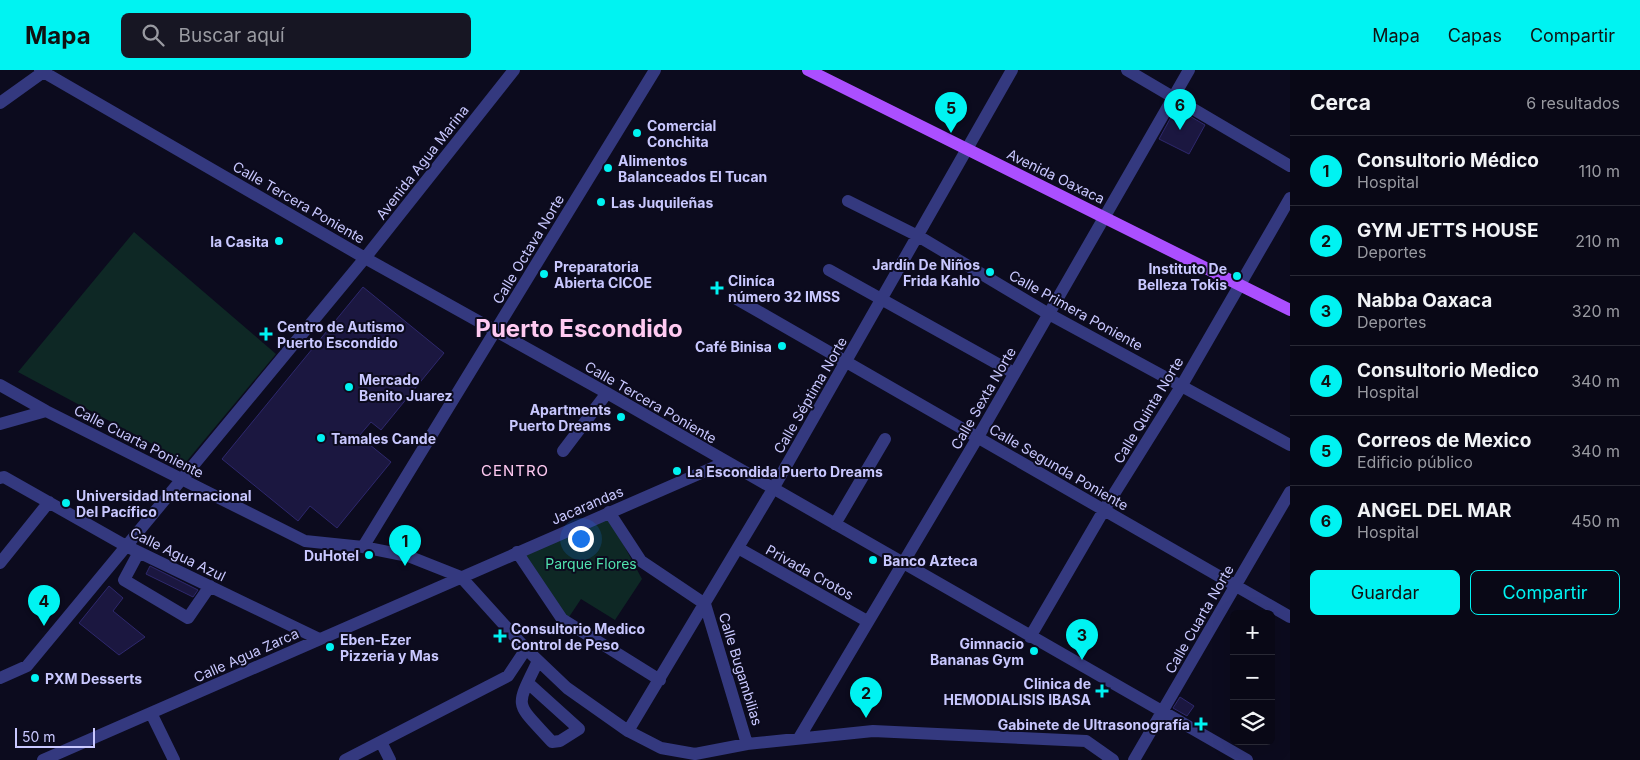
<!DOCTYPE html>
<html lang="es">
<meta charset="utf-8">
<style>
:root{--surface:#090816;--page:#171623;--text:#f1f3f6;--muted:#999aa1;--line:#292935;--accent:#00f3f2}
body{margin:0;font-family:Inter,sans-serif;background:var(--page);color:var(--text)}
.controls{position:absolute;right:15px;bottom:15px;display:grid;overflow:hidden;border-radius:8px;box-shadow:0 5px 20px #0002}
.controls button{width:45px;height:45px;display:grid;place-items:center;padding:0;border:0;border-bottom:1px solid var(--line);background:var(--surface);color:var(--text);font:25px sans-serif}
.scale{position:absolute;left:15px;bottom:12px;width:80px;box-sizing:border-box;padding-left:5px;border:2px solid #c9c8ff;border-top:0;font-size:14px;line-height:18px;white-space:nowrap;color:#c9c8ff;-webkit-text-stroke:4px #0c0b1e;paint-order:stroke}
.you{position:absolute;left:580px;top:468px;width:18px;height:18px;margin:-12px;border:4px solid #fff;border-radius:50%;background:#1a73e8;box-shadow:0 0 0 8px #1a73e833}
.badge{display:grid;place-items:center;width:32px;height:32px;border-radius:50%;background:var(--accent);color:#111;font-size:16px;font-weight:700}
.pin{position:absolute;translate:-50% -41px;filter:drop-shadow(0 1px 2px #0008)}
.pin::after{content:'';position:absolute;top:26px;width:18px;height:15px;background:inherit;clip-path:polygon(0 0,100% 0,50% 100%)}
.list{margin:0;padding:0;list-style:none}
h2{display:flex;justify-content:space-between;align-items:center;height:65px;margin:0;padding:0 20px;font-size:21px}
h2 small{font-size:16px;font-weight:400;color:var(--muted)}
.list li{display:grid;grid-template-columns:32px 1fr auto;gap:15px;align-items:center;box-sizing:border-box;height:70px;padding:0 20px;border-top:1px solid var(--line)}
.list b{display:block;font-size:19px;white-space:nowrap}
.list p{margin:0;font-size:16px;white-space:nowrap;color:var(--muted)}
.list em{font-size:16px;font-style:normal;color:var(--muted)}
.actions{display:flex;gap:10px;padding:15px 20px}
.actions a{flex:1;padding:11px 0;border:1px solid var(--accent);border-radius:8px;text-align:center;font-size:18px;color:var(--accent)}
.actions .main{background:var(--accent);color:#111}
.icon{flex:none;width:28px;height:28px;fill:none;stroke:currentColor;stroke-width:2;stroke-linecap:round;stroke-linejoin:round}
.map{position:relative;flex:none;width:1290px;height:690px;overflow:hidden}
header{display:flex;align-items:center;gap:30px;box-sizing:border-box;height:70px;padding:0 25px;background:var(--accent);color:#111}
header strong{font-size:24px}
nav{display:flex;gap:28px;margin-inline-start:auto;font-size:18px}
.search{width:350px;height:45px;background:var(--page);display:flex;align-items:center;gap:12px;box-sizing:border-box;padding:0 18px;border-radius:8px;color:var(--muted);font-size:19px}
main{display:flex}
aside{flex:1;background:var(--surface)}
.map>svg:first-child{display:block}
</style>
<header>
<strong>Mapa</strong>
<div class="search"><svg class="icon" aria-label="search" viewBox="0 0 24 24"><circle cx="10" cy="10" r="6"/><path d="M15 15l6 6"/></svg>Buscar aquí</div>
<nav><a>Mapa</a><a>Capas</a><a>Compartir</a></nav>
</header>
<main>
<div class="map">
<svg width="1290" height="690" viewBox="0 0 1290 690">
<rect width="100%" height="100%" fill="#0c0b1e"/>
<!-- green -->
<path fill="#0e2825" d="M134 162 276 284 186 392 18 302Z
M608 446 642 509 615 550 581 529 567 550 522 484Z"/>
<!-- building -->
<path fill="#1b1740" stroke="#2e286d" d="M1176 38 1205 55 1189 84 1159 69Z
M363 217 444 283 381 360 371 352 359 366 391 392 337 458 310 436 298 451 222 389Z
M150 496 198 520 193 527 146 504Z
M109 516 123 528 113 541 145 567 119 585 79 553Z
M1180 627 1194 636 1187 646 1173 638Z"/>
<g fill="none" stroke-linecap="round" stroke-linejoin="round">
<!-- minor -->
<path stroke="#34397f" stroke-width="12" d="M40 0 365 188 607 323 1247 690
M1127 0 1290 96
M0 33 46 0
M848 131 918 166 1047 243 1290 375
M829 200 1014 303
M735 228 1290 547
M0 315 46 341 305 471 363 477 408 486 461 507 526 579 567 618 628 661 661 678 695 684 747 674 873 661 1086 671 1113 690
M0 354 46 341
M563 381 607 323
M0 408 4 407 126 476 319 569
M609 442 641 491 705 534 747 674
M835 454 885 369
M363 477 655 0
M738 478 867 551
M139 482 124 510 188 548 210 516
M517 482 562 549 660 610
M0 493 49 432
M1030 567 1104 440 1182 315 1290 128
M0 608 27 596 365 188 514 0
M528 613 579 659 560 671 552 672C515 631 514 640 538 591
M151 643 174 690
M628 661 773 419 1012 0
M799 668 978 367 1189 0
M381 672 390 690
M43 690 726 392
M345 690 508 606 526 579
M1134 690 1290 422"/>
<!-- major -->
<path stroke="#ab4fff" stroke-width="12" d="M808 0 1290 240"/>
</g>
<!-- markers -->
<g fill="#00f3f2" stroke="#0c0b1e" stroke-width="2">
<circle cx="637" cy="63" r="5"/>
<circle cx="608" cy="98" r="5"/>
<circle cx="601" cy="132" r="5"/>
<circle cx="279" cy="171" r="5"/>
<circle cx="990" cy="202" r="5"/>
<circle cx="544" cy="204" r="5"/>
<circle cx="1237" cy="206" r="5"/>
<path d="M714.5 210.5h5v5h5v5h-5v5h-5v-5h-5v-5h5z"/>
<path d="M263.5 256.5h5v5h5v5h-5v5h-5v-5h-5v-5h5z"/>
<circle cx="782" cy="276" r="5"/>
<circle cx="349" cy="317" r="5"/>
<circle cx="621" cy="347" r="5"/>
<circle cx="321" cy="368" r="5"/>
<circle cx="677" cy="401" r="5"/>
<circle cx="66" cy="433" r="5"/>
<circle cx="369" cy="485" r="5"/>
<circle cx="873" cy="490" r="5"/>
<path d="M497.5 558.5h5v5h5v5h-5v5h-5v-5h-5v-5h5z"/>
<circle cx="330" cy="577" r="5"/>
<circle cx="1034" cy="581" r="5"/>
<circle cx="35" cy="608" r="5"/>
<path d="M1099.5 613.5h5v5h5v5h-5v5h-5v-5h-5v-5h5z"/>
<path d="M1198.5 646.5h5v5h5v5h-5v5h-5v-5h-5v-5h5z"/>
</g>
<g text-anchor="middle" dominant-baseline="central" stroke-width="4" stroke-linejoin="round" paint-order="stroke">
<!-- poi labels -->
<g font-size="14" font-weight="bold" fill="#c9c8ff" stroke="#0c0b1e" text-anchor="start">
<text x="647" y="55">Comercial<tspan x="647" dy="16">Conchita</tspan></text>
<text x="618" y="90">Alimentos<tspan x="618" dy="16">Balanceados El Tucan</tspan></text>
<text x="611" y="132">Las Juquileñas</text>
<text x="269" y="171" text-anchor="end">la Casita</text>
<text x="980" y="194" text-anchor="end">Jardín De Niños<tspan x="980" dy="16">Frida Kahlo</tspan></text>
<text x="554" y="196">Preparatoria<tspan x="554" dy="16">Abierta CICOE</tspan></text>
<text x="1227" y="198" text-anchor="end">Instituto De<tspan x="1227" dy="16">Belleza Tokis</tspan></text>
<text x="728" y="210">Cliníca<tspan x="728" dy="16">número 32 IMSS</tspan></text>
<text x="277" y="256">Centro de Autismo<tspan x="277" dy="16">Puerto Escondido</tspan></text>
<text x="772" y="276" text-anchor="end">Café Binisa</text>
<text x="359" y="309">Mercado<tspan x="359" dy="16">Benito Juarez</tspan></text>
<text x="611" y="339" text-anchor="end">Apartments<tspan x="611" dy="16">Puerto Dreams</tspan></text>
<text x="331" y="368">Tamales Cande</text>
<text x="687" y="401">La Escondida Puerto Dreams</text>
<text x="76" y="425">Universidad Internacional<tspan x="76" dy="16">Del Pacífico</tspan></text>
<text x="359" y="485" text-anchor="end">DuHotel</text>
<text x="883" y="490">Banco Azteca</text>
<text x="511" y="558">Consultorio Medico<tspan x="511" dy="16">Control de Peso</tspan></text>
<text x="340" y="569">Eben-Ezer<tspan x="340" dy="16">Pizzeria y Mas</tspan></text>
<text x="1024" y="573" text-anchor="end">Gimnacio<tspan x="1024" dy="16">Bananas Gym</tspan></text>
<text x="45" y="608">PXM Desserts</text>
<text x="1091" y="613" text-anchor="end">Clinica de<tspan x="1091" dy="16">HEMODIALISIS IBASA</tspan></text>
<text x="1190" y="654" text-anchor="end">Gabinete de Ultrasonografía</text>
</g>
<!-- street labels -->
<g font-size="14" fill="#c9c8ff" stroke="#0c0b1e">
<text transform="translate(422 92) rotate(-52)">Avenida Agua Marina</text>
<text transform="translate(1056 106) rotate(26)">Avenida Oaxaca</text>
<text transform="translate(299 132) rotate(30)">Calle Tercera Poniente</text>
<text transform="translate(528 179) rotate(-59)">Calle Octava Norte</text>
<text transform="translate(1076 240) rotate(29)">Calle Primera Poniente</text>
<text transform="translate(810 325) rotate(-60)">Calle Séptima Norte</text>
<text transform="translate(983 328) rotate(-60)">Calle Sexta Norte</text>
<text transform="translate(651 332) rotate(30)">Calle Tercera Poniente</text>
<text transform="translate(1148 340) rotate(-59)">Calle Quinta Norte</text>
<text transform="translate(139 371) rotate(27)">Calle Cuarta Poniente</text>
<text transform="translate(1059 397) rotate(30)">Calle Segunda Poniente</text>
<text transform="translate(587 435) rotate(-23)">Jacarandas</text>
<text transform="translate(178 484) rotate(26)">Calle Agua Azul</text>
<text transform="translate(810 502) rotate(29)">Privada Crotos</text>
<text transform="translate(1199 549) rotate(-60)">Calle Cuarta Norte</text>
<text transform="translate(246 585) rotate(-24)">Calle Agua Zarca</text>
<text transform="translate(741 599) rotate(73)">Calle Bugambilias</text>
</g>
<!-- park labels -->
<g font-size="14" fill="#51e3af" stroke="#0c0b1e">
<text x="591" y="493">Parque Flores</text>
</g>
<!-- neighbourhood labels -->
<g font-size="15" letter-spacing="1" fill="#ffcaf1" stroke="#0c0b1e">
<text x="515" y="400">CENTRO</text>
</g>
<!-- town labels -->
<g font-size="24" font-weight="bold" fill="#ffcaf1" stroke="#0c0b1e">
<text x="579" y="258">Puerto Escondido</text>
</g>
</g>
</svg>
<div class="controls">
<button>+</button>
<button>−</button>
<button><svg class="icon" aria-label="layers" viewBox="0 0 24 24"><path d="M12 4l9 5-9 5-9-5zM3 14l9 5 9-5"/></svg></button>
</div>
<div class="scale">50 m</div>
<div class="you"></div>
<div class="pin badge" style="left:405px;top:496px">1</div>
<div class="pin badge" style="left:866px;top:648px">2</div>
<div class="pin badge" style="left:1082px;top:590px">3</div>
<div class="pin badge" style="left:44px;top:556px">4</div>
<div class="pin badge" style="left:951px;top:63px">5</div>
<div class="pin badge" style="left:1180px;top:60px">6</div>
</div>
<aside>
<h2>Cerca<small>6 resultados</small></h2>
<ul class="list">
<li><span class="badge">1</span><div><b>Consultorio Médico</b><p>Hospital</p></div><em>110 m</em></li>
<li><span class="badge">2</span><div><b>GYM JETTS HOUSE</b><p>Deportes</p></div><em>210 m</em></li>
<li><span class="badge">3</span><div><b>Nabba Oaxaca</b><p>Deportes</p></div><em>320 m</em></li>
<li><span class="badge">4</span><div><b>Consultorio Medico</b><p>Hospital</p></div><em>340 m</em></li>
<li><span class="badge">5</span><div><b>Correos de Mexico</b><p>Edificio público</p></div><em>340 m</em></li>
<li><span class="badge">6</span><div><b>ANGEL DEL MAR</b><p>Hospital</p></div><em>450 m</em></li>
</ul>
<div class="actions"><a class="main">Guardar</a><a>Compartir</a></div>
</aside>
</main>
